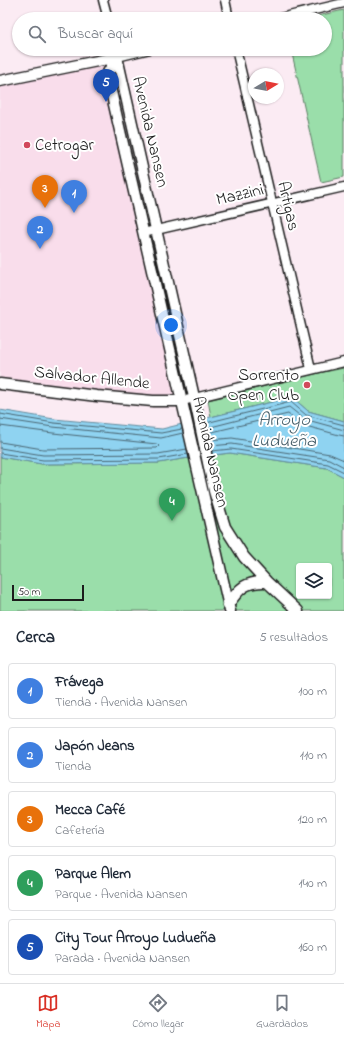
<!DOCTYPE html>
<html lang="es">
<meta charset="utf-8">
<style>
:root{--surface:#fff;--page:#f2f2f3;--text:#1f2937;--muted:#747a83;--line:#e0e1e3;--accent:#d93025}
body{margin:0;font-family:"Indie Flower",sans-serif;background:var(--page);color:var(--text)}
.controls{position:absolute;right:12px;bottom:12px;display:grid;overflow:hidden;border-radius:4px;box-shadow:0 1px 3px #0004}
.controls button{width:36px;height:36px;display:grid;place-items:center;padding:0;border:0;border-bottom:1px solid var(--line);background:var(--surface);color:var(--text);font:20px sans-serif}
.compass{position:absolute;left:248px;top:68px;width:36px;height:36px;border-radius:50%;background:var(--surface);box-shadow:0 1px 3px #0004;rotate:80deg}
.scale{position:absolute;left:12px;bottom:10px;width:72px;box-sizing:border-box;padding-left:4px;border:2px solid #1c1c1c;border-top:0;font-size:11px;line-height:14px;white-space:nowrap;color:#1c1c1c;-webkit-text-stroke:3px #fff;paint-order:stroke}
.you{position:absolute;left:171px;top:325px;width:14px;height:14px;margin:-10px;border:3px solid #fff;border-radius:50%;background:#1a73e8;box-shadow:0 0 0 6px #1a73e833}
.badge{display:grid;place-items:center;width:26px;height:26px;border-radius:50%;background:var(--accent);color:#fff;font-size:13px;font-weight:700}
.pin{position:absolute;translate:-50% -33px;filter:drop-shadow(0 1px 2px #0008)}
.pin::after{content:'';position:absolute;top:21px;width:14px;height:12px;background:inherit;clip-path:polygon(0 0,100% 0,50% 100%)}
.list{margin:0;padding:0;list-style:none}
h2{display:flex;justify-content:space-between;align-items:center;height:52px;margin:0;padding:0 16px;font-size:17px}
h2 small{font-size:13px;font-weight:400;color:var(--muted)}
.list li{display:grid;grid-template-columns:26px 1fr auto;gap:12px;align-items:center;box-sizing:border-box;height:56px;margin:0 8px 8px;padding:0 8px;border:1px solid var(--line);border-radius:4px}
.list b{display:block;font-size:15px;white-space:nowrap}
.list p{margin:0;font-size:13px;white-space:nowrap;color:var(--muted)}
.list em{font-size:13px;font-style:normal;color:var(--muted)}
.icon{flex:none;width:22px;height:22px;fill:none;stroke:currentColor;stroke-width:2;stroke-linecap:round;stroke-linejoin:round}
.map{position:relative;flex:none;width:344px;height:611px;overflow:hidden}
.search{position:absolute;background:var(--surface);box-shadow:0 1px 3px #0004;left:12px;right:12px;top:12px;height:44px;display:flex;align-items:center;gap:10px;box-sizing:border-box;padding:0 14px;border-radius:22px;color:var(--muted);font-size:15px}
.sheet{height:372px;background:var(--surface)}
nav{display:flex;justify-content:space-around;align-items:center;box-sizing:border-box;height:56px;border-top:1px solid var(--line);background:var(--surface);font-size:11px;color:var(--muted)}
nav a{display:grid;justify-items:center;gap:2px}
nav .on{color:var(--accent)}
.map>svg:first-child{display:block}
</style>
<div class="map">
<svg width="344" height="611" viewBox="0 0 344 611">
<rect width="100%" height="100%" fill="#fbebf3"/>
<filter id="ink" filterUnits="userSpaceOnUse"><feTurbulence type="fractalNoise" baseFrequency=".025" numOctaves="2"/><feDisplacementMap in="SourceGraphic" scale="8" xChannelSelector="R" yChannelSelector="G"/><feConvolveMatrix kernelMatrix="1 2 1 2 8 2 1 2 1" color-interpolation-filters="sRGB"/></filter>
<g filter="url(#ink)">
<!-- built -->
<path fill="#f9ddeb" d="M117 57 107 74 182 401 0 384V81Z"/>
<!-- green -->
<path fill="#9adeaa" stroke="#5b7d63" fill-rule="evenodd" d="M344 10V177L321 182 291 49H325V19H304Z
M344 368V421L308 411 292 397 211 417 208 400 319 373Z
M230 453 327 468 344 477V611H0V457L42 464 159 463 182 459ZM299 566H329V596H299Z"/>
<!-- water -->
<path fill="#8fd3f1" stroke="#618a9c" d="M292 397 308 411 344 421V477L327 468 230 453 182 459 159 463 42 464 0 457V410L54 419 162 429Z"/>
<g fill="none" stroke-linecap="round" stroke-linejoin="round">
<!-- shore -->
<path stroke="#4a6571" stroke-width="1" d="M0 414 54 423 161 433 182 429
M0 419 53 427 161 438 183 433
M206 423 291 402 306 415 344 425
M0 426 53 433 157 444 159 446 157 448 43 449 0 442
M207 428 289 407 304 419 344 430
M208 433 288 414 302 425 339 435 344 436
M209 440 232 438 330 454 344 460
M211 446 232 444 329 459 344 467
M0 448 43 455 158 454 187 449
M212 451 231 449 328 464 344 472
M0 453 43 460 159 459 188 454"/>
<!-- minor casing -->
<g stroke="#1c1c1c" stroke-width="11">
<path id="minor" d="M103 0 108 19
M225 0 229 19
M276 19 344 3
M115 49 117 57 150 49
M236 49 311 369
M143 233 344 187
M182 401 344 362"/>
</g>
<!-- tertiary casing -->
<g stroke="#1c1c1c" stroke-width="13">
<path id="tertiary" d="M117 57 196 406 214 491 225 527 244 557 267 582 298 611
M117 57 107 74 230 611
M0 81 117 57
M0 384 97 396 153 401H182
M228 605C239 588 246 581 267 582"/>
</g>
<!-- minor -->
<use href="#minor" stroke="#fff" stroke-width="8"/>
<!-- tertiary -->
<use href="#tertiary" stroke="#fff" stroke-width="10"/>
</g>
</g>
<!-- markers -->
<g fill="#d1495b" stroke="#fff" stroke-width="1.5">
<circle cx="27" cy="145" r="4"/>
<circle cx="307" cy="385" r="4"/>
</g>
<g text-anchor="middle" dominant-baseline="central" stroke-width="4" stroke-linejoin="round" paint-order="stroke">
<!-- street labels -->
<g font-size="17" fill="#1c1c1c" stroke="#fff">
<text transform="translate(150 132) rotate(77)">Avenida Nansen</text>
<text transform="translate(240 195) rotate(-13)">Mazzini</text>
<text transform="translate(288 206) rotate(77)">Artigas</text>
<text transform="translate(92 378) rotate(6)">Salvador Allende</text>
<text transform="translate(210 452) rotate(77)">Avenida Nansen</text>
</g>
<!-- poi labels -->
<g font-size="17" fill="#1c1c1c" stroke="#fff" text-anchor="start">
<text x="35" y="145">Cetrogar</text>
<text x="299" y="375" text-anchor="end">Sorrento<tspan x="299" dy="20">Open Club</tspan></text>
</g>
<!-- water labels -->
<g font-size="18" font-style="italic" fill="#445c67" stroke="#fff">
<text x="284" y="421">Arroyo<tspan x="284" dy="21">Ludueña</tspan></text>
</g>
</g>
</svg>
<div class="controls">
<button><svg class="icon" aria-label="layers" viewBox="0 0 24 24"><path d="M12 4l9 5-9 5-9-5zM3 14l9 5 9-5"/></svg></button>
</div>
<svg class="compass" viewBox="-18 -18 36 36"><path d="M0-13l5 13h-10z" fill="#e53935"/><path d="M0 13l5-13h-10z" fill="#747a83"/></svg>
<div class="scale">50 m</div>
<div class="you"></div>
<div class="pin badge" style="left:74px;top:213px;background:#3f7fe0">1</div>
<div class="pin badge" style="left:40px;top:249px;background:#3f7fe0">2</div>
<div class="pin badge" style="left:45px;top:208px;background:#e8710a">3</div>
<div class="pin badge" style="left:172px;top:521px;background:#2e9e5b">4</div>
<div class="pin badge" style="left:106px;top:102px;background:#1a4fb4">5</div>
<div class="search"><svg class="icon" aria-label="search" viewBox="0 0 24 24"><circle cx="10" cy="10" r="6"/><path d="M15 15l6 6"/></svg>Buscar aquí</div>
</div>
<section class="sheet">
<h2>Cerca<small>5 resultados</small></h2>
<ul class="list">
<li><span class="badge" style="background:#3f7fe0">1</span><div><b>Frávega</b><p>Tienda · Avenida Nansen</p></div><em>100 m</em></li>
<li><span class="badge" style="background:#3f7fe0">2</span><div><b>Japón Jeans</b><p>Tienda</p></div><em>110 m</em></li>
<li><span class="badge" style="background:#e8710a">3</span><div><b>Mecca Café</b><p>Cafetería</p></div><em>120 m</em></li>
<li><span class="badge" style="background:#2e9e5b">4</span><div><b>Parque Alem</b><p>Parque · Avenida Nansen</p></div><em>140 m</em></li>
<li><span class="badge" style="background:#1a4fb4">5</span><div><b>City Tour Arroyo Ludueña</b><p>Parada · Avenida Nansen</p></div><em>160 m</em></li>
</ul>
</section>
<nav>
<a class="on"><svg class="icon" aria-label="map" viewBox="0 0 24 24"><path d="M3 6l6-2 6 2 6-2v14l-6 2-6-2-6 2zM9 4v14M15 6v14"/></svg>Mapa</a>
<a><svg class="icon" aria-label="directions" viewBox="0 0 24 24"><path d="M12 3l9 9-9 9-9-9zM9 14v-3h6M13 9l2 2-2 2"/></svg>Cómo llegar</a>
<a><svg class="icon" aria-label="saved" viewBox="0 0 24 24"><path d="M7 4h10v16l-5-4-5 4z"/></svg>Guardados</a>
</nav>
